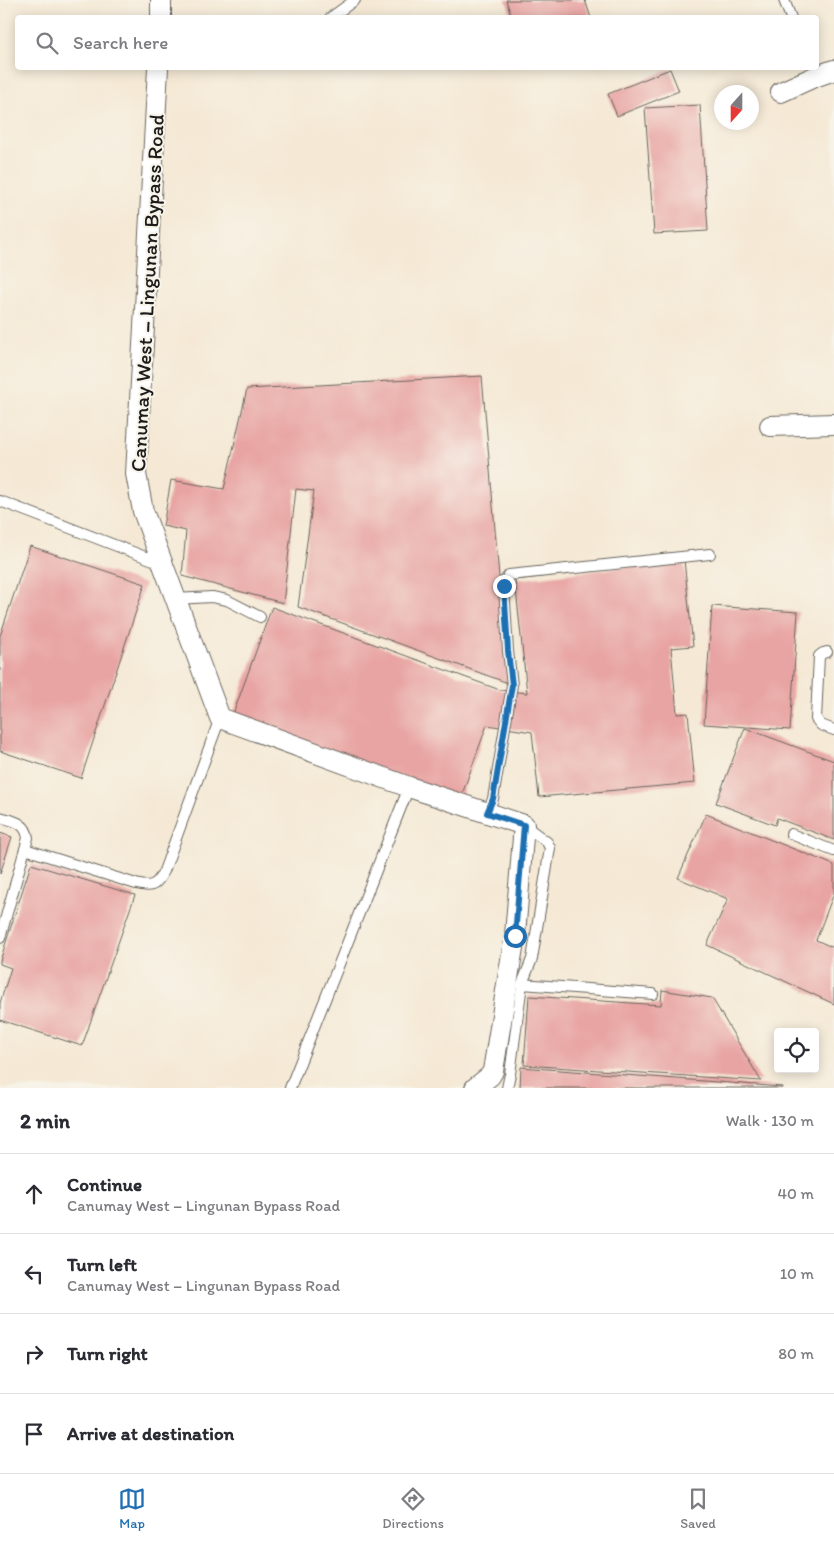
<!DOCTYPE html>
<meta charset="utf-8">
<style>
:root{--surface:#fff;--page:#f7f7f7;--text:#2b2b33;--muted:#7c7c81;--line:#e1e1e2;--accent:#1f6fb2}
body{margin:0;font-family:Itim,sans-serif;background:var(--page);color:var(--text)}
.controls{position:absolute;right:15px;bottom:15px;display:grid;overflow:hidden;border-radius:5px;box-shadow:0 2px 12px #0003}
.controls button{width:45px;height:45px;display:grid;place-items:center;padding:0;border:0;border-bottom:1px solid var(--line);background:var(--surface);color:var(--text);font:25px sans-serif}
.compass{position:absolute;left:714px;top:85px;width:45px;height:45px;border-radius:50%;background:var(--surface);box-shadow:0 2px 12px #0003;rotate:201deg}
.stop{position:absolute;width:15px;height:15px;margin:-11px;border:4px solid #1f6fb2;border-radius:50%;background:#fff}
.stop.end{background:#1f6fb2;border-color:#fff;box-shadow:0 1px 5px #0008}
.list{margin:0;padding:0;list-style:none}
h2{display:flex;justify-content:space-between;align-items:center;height:65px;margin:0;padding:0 20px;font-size:21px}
h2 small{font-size:16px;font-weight:400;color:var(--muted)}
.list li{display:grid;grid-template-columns:32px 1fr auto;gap:15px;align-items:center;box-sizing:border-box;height:80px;padding:0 20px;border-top:1px solid var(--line)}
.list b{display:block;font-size:19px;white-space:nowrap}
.list p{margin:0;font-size:16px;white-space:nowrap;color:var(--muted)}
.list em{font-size:16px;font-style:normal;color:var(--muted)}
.icon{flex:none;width:28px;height:28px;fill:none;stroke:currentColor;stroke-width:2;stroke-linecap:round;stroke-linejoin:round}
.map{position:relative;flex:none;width:834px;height:1088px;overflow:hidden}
.search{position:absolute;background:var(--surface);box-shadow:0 2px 12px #0003;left:15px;right:15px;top:15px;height:55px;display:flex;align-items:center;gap:12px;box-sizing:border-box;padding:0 18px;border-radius:5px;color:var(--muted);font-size:19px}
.sheet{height:385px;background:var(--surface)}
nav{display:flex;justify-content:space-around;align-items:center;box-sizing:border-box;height:70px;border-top:1px solid var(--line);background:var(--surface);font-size:14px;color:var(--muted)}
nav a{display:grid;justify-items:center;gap:2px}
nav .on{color:var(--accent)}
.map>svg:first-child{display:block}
</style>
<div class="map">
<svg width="834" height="1088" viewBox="0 0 834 1088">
<rect width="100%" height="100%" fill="#f7f3e8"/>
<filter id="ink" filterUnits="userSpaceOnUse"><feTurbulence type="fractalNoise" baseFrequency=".02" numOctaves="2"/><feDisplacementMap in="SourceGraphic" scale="10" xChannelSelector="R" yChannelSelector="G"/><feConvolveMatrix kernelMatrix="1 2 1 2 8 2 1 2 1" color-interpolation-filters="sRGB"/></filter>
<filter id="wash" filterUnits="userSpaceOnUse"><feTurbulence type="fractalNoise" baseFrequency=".0096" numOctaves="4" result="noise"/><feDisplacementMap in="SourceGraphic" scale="20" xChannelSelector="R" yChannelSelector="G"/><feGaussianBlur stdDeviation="1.12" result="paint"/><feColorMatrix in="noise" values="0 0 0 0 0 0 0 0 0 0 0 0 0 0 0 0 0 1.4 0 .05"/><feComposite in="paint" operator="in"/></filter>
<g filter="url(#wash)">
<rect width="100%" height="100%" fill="#f5e9d5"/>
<g id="blocks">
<!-- building -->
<path fill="#e8a4a3" d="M506 0H585L591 18H512Z
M670 69 679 91 617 116 608 94Z
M700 105 708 231 654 234 645 108Z
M482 376 508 683 298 607 314 491 296 489 283 603 182 576 186 531 163 526 171 480 224 489 247 389Z
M30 546 145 584 81 778 0 751V636Z
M684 560 693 646 671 648 677 714 688 713 695 783 539 797 532 732 487 725 460 800 232 717 272 607 500 690 527 693 515 580Z
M712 606 798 612 790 730 704 724Z
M745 728 834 761V840L777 818 775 825 716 803Z
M706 814 834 865V893L816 940 834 948V1004L707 945 728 899 678 878Z
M0 833 12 837 0 874Z
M31 864 135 895 82 1046 0 1020V1003L11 968 0 964V961Z
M662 990 712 998 761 1081 524 1065 529 996 661 1005Z
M521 1067 782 1087V1088H520Z"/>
</g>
</g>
<g filter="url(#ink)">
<use href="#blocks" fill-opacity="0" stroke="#68645d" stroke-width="1"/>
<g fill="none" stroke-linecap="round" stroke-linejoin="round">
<!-- service casing -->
<g stroke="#68645d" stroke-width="12">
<path id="service" d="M784 0 791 18
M330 18 355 0
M0 501 161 563
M175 599 212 597 227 600 260 617
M827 652 823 653 819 656 816 719 821 725 834 730
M487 813 493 799 512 685 508 651 504 586 506 579 509 575 710 554
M0 817C13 821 26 822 28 838L0 938
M791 834 834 851
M25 849 136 884C152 888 156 886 164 871L220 718
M522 984 653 994
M290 1088 409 787
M507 1088 510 1074 522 984 532 959 550 848 547 842 524 825"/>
</g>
<!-- minor casing -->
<g stroke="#68645d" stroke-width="22">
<path id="minor" d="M161 18V0
M158 68 136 474 143 511 220 718 409 787 524 825 515 935 493 1071 490 1076 475 1088
M781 92 814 77 834 70
M770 426 834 424"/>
</g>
<!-- service -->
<use href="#service" stroke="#fff" stroke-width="10"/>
<!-- minor -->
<use href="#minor" stroke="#fff" stroke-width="20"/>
</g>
</g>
<g fill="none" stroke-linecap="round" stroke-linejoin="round" filter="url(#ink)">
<!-- route -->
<path stroke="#1f6fb2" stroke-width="6" d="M504 586 508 651 512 685 493 799 487 813 524 825 515 936"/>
</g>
<g text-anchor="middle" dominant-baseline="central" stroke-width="4" stroke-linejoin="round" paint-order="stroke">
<!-- street labels -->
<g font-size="21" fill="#1c1c1c" stroke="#f7f3e8">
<text transform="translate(147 293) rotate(-87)">Canumay West – Lingunan Bypass Road</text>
</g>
</g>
</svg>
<div class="controls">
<button><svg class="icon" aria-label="locate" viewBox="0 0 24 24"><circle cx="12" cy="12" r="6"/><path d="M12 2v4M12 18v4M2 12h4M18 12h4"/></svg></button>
</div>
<svg class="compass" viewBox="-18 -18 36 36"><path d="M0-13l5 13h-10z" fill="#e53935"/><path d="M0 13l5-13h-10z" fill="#7c7c81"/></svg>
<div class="stop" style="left:515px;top:936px"></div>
<div class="stop end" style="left:504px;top:586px"></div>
<div class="search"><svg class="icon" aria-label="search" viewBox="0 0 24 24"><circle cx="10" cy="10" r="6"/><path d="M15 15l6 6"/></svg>Search here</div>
</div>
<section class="sheet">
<h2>2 min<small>Walk · 130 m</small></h2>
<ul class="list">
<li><svg class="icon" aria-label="ahead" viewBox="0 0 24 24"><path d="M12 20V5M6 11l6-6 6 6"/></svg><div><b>Continue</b><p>Canumay West – Lingunan Bypass Road</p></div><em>40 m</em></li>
<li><svg class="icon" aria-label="left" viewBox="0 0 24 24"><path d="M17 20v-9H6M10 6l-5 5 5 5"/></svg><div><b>Turn left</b><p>Canumay West – Lingunan Bypass Road</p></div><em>10 m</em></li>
<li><svg class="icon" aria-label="right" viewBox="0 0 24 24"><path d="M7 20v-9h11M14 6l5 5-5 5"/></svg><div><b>Turn right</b></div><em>80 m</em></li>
<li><svg class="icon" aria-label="arrive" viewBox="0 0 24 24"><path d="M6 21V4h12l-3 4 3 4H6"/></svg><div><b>Arrive at destination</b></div></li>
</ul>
</section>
<nav>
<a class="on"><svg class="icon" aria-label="map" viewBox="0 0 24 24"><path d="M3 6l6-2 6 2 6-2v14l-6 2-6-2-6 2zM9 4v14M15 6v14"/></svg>Map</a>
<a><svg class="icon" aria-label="directions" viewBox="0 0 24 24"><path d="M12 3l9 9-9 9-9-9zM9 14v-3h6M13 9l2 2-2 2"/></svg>Directions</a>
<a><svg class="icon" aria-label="saved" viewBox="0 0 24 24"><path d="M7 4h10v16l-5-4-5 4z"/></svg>Saved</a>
</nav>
